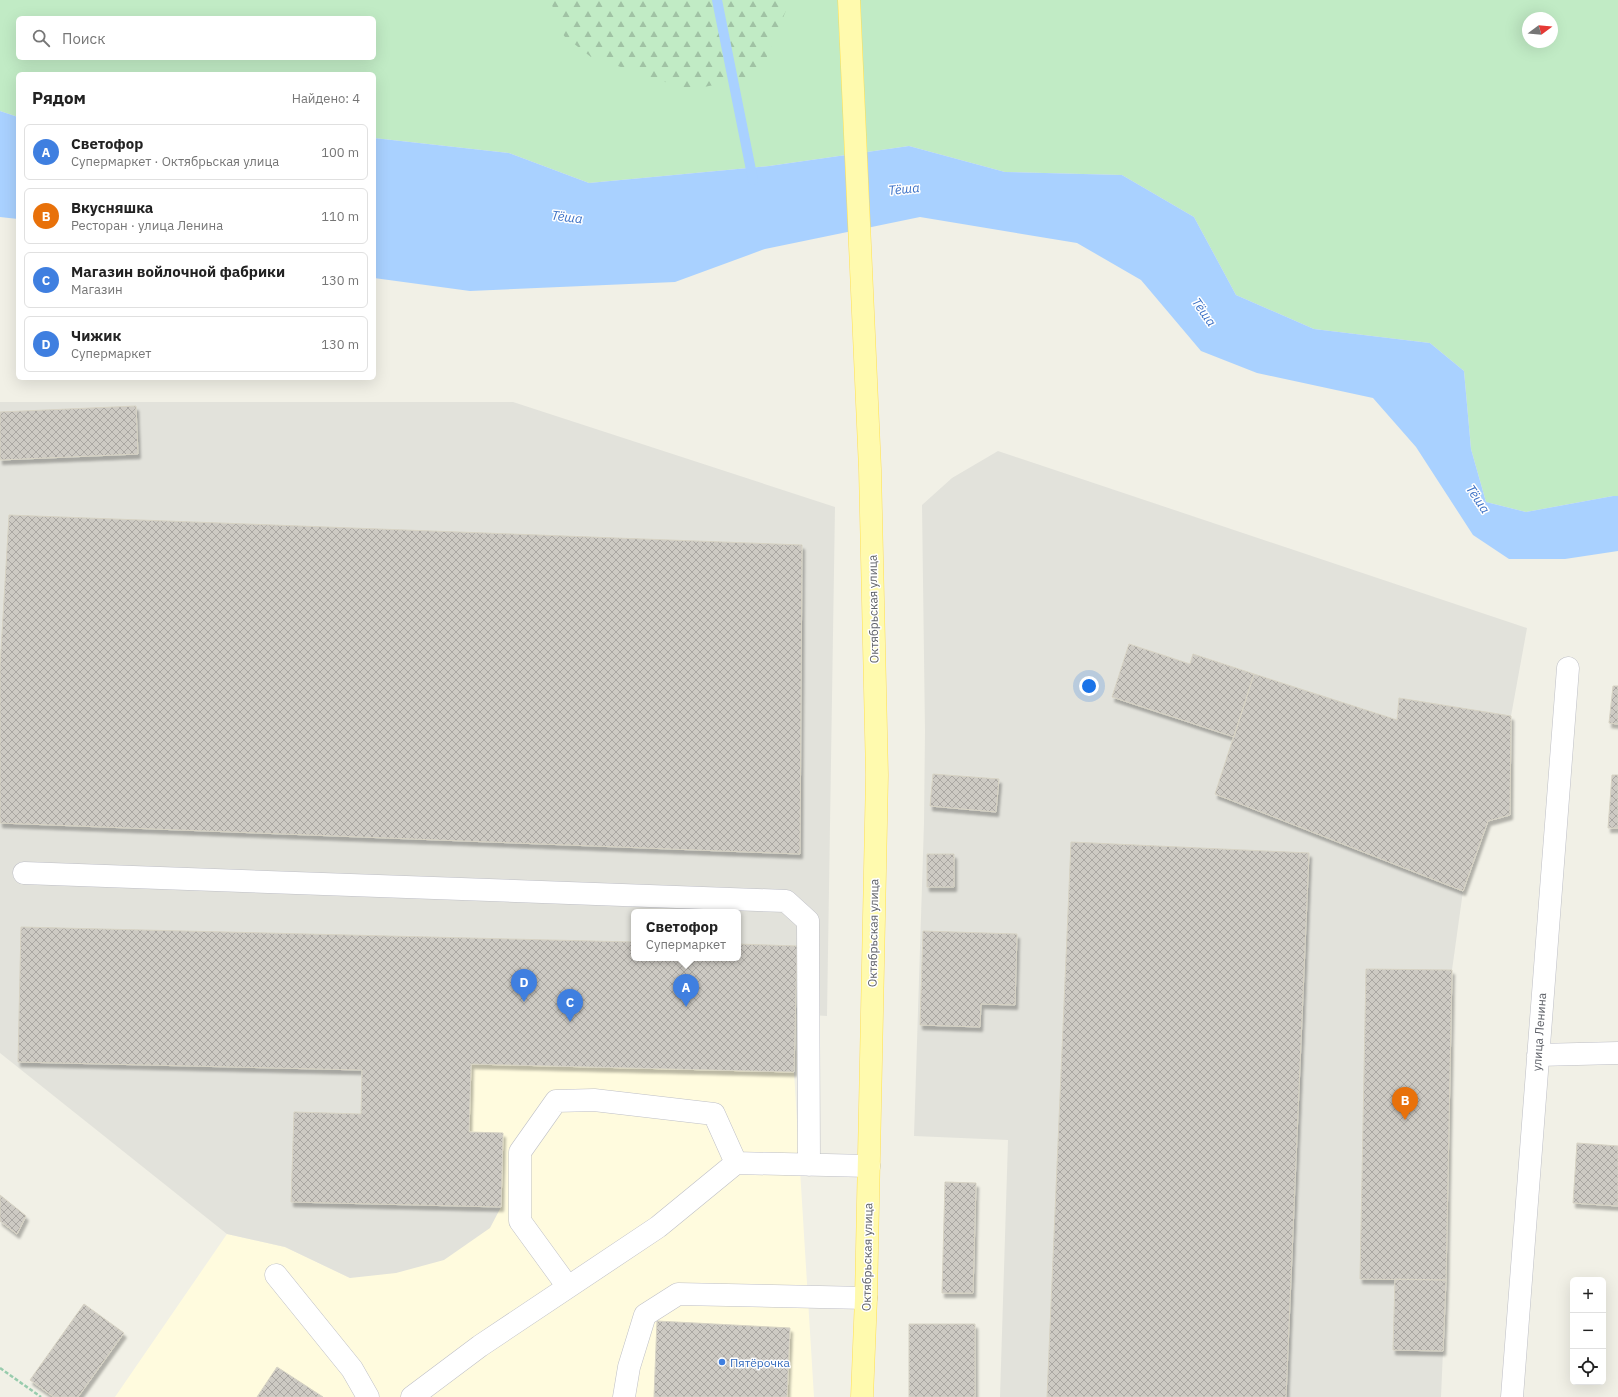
<!DOCTYPE html>
<html lang="ru">
<meta charset="utf-8">
<style>
:root{--surface:#fff;--page:#f6f6f6;--text:#222;--muted:#767676;--line:#e0e0e0;--accent:#d93025}
body{margin:0;font-family:"IBM Plex Sans",sans-serif;background:var(--page);color:var(--text)}
.controls{position:absolute;right:12px;bottom:12px;display:grid;overflow:hidden;border-radius:6px;box-shadow:0 4px 16px #0002}
.controls button{width:36px;height:36px;display:grid;place-items:center;padding:0;border:0;border-bottom:1px solid var(--line);background:var(--surface);color:var(--text);font:20px sans-serif}
.compass{position:absolute;left:1522px;top:12px;width:36px;height:36px;border-radius:50%;background:var(--surface);box-shadow:0 4px 16px #0002;rotate:74deg}
.you{position:absolute;left:1089px;top:686px;width:14px;height:14px;margin:-10px;border:3px solid #fff;border-radius:50%;background:#1a73e8;box-shadow:0 0 0 6px #1a73e833}
.badge{display:grid;place-items:center;width:26px;height:26px;border-radius:50%;background:var(--accent);color:#fff;font-size:13px;font-weight:700}
.pin{position:absolute;translate:-50% -33px;filter:drop-shadow(0 1px 2px #0008)}
.pin::after{content:'';position:absolute;top:21px;width:14px;height:12px;background:inherit;clip-path:polygon(0 0,100% 0,50% 100%)}
.popup{position:absolute;left:631px;top:909px;width:110px;height:52px;box-sizing:border-box;display:grid;place-content:center;border-radius:6px;background:var(--surface);filter:drop-shadow(0 1px 3px #0005);font-size:13px;white-space:nowrap;color:var(--muted)}
.popup b{font-size:15px;color:var(--text)}
.popup::after{content:'';position:absolute;left:50%;top:100%;margin-left:-8px;border:8px solid transparent;border-top-color:var(--surface)}
.list{margin:0;padding:0;list-style:none}
h2{display:flex;justify-content:space-between;align-items:center;height:52px;margin:0;padding:0 16px;font-size:17px}
h2 small{font-size:13px;font-weight:400;color:var(--muted)}
.list li{display:grid;grid-template-columns:26px 1fr auto;gap:12px;align-items:center;box-sizing:border-box;height:56px;margin:0 8px 8px;padding:0 8px;border:1px solid var(--line);border-radius:6px}
.list b{display:block;font-size:15px;white-space:nowrap}
.list p{margin:0;font-size:13px;white-space:nowrap;color:var(--muted)}
.list em{font-size:13px;font-style:normal;color:var(--muted)}
.icon{flex:none;width:22px;height:22px;fill:none;stroke:currentColor;stroke-width:2;stroke-linecap:round;stroke-linejoin:round}
.map{position:relative;flex:none;width:1618px;height:1397px;overflow:hidden}
.search{position:absolute;background:var(--surface);box-shadow:0 4px 16px #0002;left:16px;top:16px;width:360px;height:44px;display:flex;align-items:center;gap:10px;box-sizing:border-box;padding:0 14px;border-radius:6px;color:var(--muted);font-size:15px}
.panel{position:absolute;background:var(--surface);box-shadow:0 4px 16px #0002;left:16px;top:72px;width:360px;height:308px;border-radius:6px}
.map>svg:first-child{display:block}
</style>
<div class="map">
<svg width="1618" height="1397" viewBox="0 0 1618 1397">
<defs>
<pattern id="forest-firs" width="22" height="20" patternUnits="userSpaceOnUse"><rect width="22" height="20" fill="#c1ebc5"/><path d="M5 1l3.5 6h-7zM16 11l3.5 6h-7z" fill="#a0c2a4"/></pattern>
<pattern id="building-cross-hatch" width="8" height="8" patternUnits="userSpaceOnUse"><rect width="8" height="8" fill="#cdcac3"/><path d="M0 0l8 8M0 8l8-8" fill="none" stroke="#aaa7a2"/></pattern>
<filter id="shadow"><feDropShadow dx="2.5" dy="4.5" stdDeviation="1" flood-color="#0004"/></filter>
</defs>
<rect width="100%" height="100%" fill="#f1f0e6"/>
<!-- commercial -->
<path fill="#fffbde" d="M471 1064 794 1072 814 1397H115L227 1234 285 1247 350 1278 469 1132Z"/>
<!-- industrial -->
<path fill="#e2e2db" d="M0 402H513L835 507 827 1016 795 1014 797 946 738 944V912H634V942L476 938 469 1132 503 1133 501 1207 490 1228 444 1260 396 1273 350 1278 285 1247 227 1234 0 1053Z
M998 451 1527 628 1511 716 1510 815 1488 821 1463 891 1452 970 1446 1280 1441 1397H1000L1008 1140 914 1136 924 823 925 731 922 505 952 478Z"/>
<!-- grass -->
<path fill="#c1ebc5" fill-rule="evenodd" d="M0 0H1618V496H1613L1526 512 1486 502 1471 449 1464 371 1430 343 1314 329 1236 295 1194 217 1122 175 1005 172 909 146 769 166 589 183 509 153 374 138V74H18V117L0 111ZM18 18H374V58H18ZM1528 18H1552V42H1528Z"/>
<!-- forest -->
<path fill="url(#forest-firs)" d="M550 0H784L787 8 759 76 689 90 591 57 564 36Z"/>
<!-- water -->
<path fill="#a9d1ff" d="M0 111 18 117V219L0 217Z
M374 138 509 153 589 183 769 166 909 146 1005 172 1122 175 1194 217 1236 295 1314 329 1430 343 1464 371 1471 449 1486 502 1526 512 1613 496H1618V551L1565 559H1509L1473 535 1416 447 1373 398 1257 373 1201 351 1141 280 1077 243 920 217 765 249 675 282 470 291 374 278Z"/>
<g fill="none" stroke-linecap="round" stroke-linejoin="round">
<!-- stream -->
<path stroke="#a9d1ff" stroke-width="10" d="M717 0 753 180"/>
</g>
<!-- building -->
<path fill="url(#building-cross-hatch)" stroke="#d7d3c4" filter="url(#shadow)" d="M136 406 138 454 0 460V412Z
M9 515 802 545 800 854 0 823V667Z
M1129 644 1190 664 1193 654 1254 674 1234 737 1112 697Z
M1254 674 1397 720 1399 698 1511 716 1510 815 1488 821 1463 891 1215 794Z
M1613 686H1618V724L1609 723Z
M933 774 999 779 996 812 930 806Z
M1612 775H1618V828H1608Z
M1071 842 1309 853 1286 1397H1047Z
M927 854H954V887H927Z
M21 927 634 942V958H738V944L797 946 794 1072 471 1064 469 1132 503 1133 501 1207 291 1202 294 1112 361 1114 362 1070 18 1062Z
M923 931 1017 934 1015 1005 981 1004 980 1027 920 1025Z
M1366 969 1452 970 1446 1280 1360 1279Z
M1577 1143 1618 1146V1206L1573 1203Z
M945 1182 976 1183 973 1293H942Z
M0 1195 26 1216 17 1234 0 1221Z
M1395 1279 1446 1280 1443 1351 1393 1350Z
M84 1304 124 1333 78 1397H54L30 1380Z
M657 1321 790 1328 787 1397H654Z
M909 1324H975V1397H909Z
M277 1367 297 1380 323 1397H257Z"/>
<g fill="none" stroke-linecap="round" stroke-linejoin="round">
<!-- minor casing -->
<g stroke="#bebfc6" stroke-width="23">
<path id="minor" d="M24 873 786 901 808 921 809 1165
M1538 1055 1618 1053
M276 1275 352 1369 368 1397
M568 1287 520 1221V1152L556 1101 594 1100 714 1114 736 1163
M412 1397 480 1346 658 1227 736 1163 869 1166
M624 1397 629 1367 645 1315 678 1294 866 1298
M1512 1397 1568 668"/>
</g>
<!-- major casing -->
<g stroke="#ffe052" stroke-width="23">
<path id="major" d="M849 0 870 469 877 775 866 1298 862 1397"/>
</g>
<!-- path -->
<path stroke="#98ccad" stroke-width="2.5" stroke-dasharray="4 2" stroke-linecap="butt" d="M0 1368 41 1397"/>
<!-- minor -->
<use href="#minor" stroke="#fff" stroke-width="22"/>
<!-- major -->
<use href="#major" stroke="#fffaae" stroke-width="22"/>
</g>
<!-- markers -->
<circle fill="#3f7fe0" stroke="#fff" stroke-width="1.5" cx="722" cy="1362" r="4"/>
<g text-anchor="middle" dominant-baseline="central" stroke-width="3" stroke-linejoin="round" paint-order="stroke">
<!-- street labels -->
<g font-size="12" fill="#5e6168" stroke="#fff">
<text transform="translate(873 609) rotate(-91)">Октябрьская улица</text>
<text transform="translate(873 933) rotate(-89)">Октябрьская улица</text>
<text transform="translate(1539 1032) rotate(-86)">улица Ленина</text>
<text transform="translate(867 1257) rotate(-89)">Октябрьская улица</text>
</g>
<!-- shop labels -->
<g font-size="12" fill="#366cbe" stroke="#fff" text-anchor="start">
<text x="730" y="1362">Пятёрочка</text>
</g>
<!-- water labels -->
<g font-size="13" font-style="italic" fill="#3c71c6" stroke="#fff">
<text transform="translate(904 189) rotate(-6)">Тёша</text>
<text transform="translate(567 217) rotate(7)">Тёша</text>
<text transform="translate(1204 312) rotate(55)">Тёша</text>
<text transform="translate(1478 499) rotate(56)">Тёша</text>
</g>
</g>
</svg>
<div class="controls">
<button>+</button>
<button>−</button>
<button><svg class="icon" aria-label="locate" viewBox="0 0 24 24"><circle cx="12" cy="12" r="6"/><path d="M12 2v4M12 18v4M2 12h4M18 12h4"/></svg></button>
</div>
<svg class="compass" viewBox="-18 -18 36 36"><path d="M0-13l5 13h-10z" fill="#e53935"/><path d="M0 13l5-13h-10z" fill="#767676"/></svg>
<div class="you"></div>
<div class="pin badge" style="left:686px;top:1007px;background:#3f7fe0">A</div>
<div class="popup"><b>Светофор</b>Супермаркет</div>
<div class="pin badge" style="left:1405px;top:1120px;background:#e8710a">B</div>
<div class="pin badge" style="left:570px;top:1022px;background:#3f7fe0">C</div>
<div class="pin badge" style="left:524px;top:1002px;background:#3f7fe0">D</div>
<div class="search"><svg class="icon" aria-label="search" viewBox="0 0 24 24"><circle cx="10" cy="10" r="6"/><path d="M15 15l6 6"/></svg>Поиск</div>
<section class="panel">
<h2>Рядом<small>Найдено: 4</small></h2>
<ul class="list">
<li><span class="badge" style="background:#3f7fe0">A</span><div><b>Светофор</b><p>Супермаркет · Октябрьская улица</p></div><em>100 m</em></li>
<li><span class="badge" style="background:#e8710a">B</span><div><b>Вкусняшка</b><p>Ресторан · улица Ленина</p></div><em>110 m</em></li>
<li><span class="badge" style="background:#3f7fe0">C</span><div><b>Магазин войлочной фабрики</b><p>Магазин</p></div><em>130 m</em></li>
<li><span class="badge" style="background:#3f7fe0">D</span><div><b>Чижик</b><p>Супермаркет</p></div><em>130 m</em></li>
</ul>
</section>
</div>
